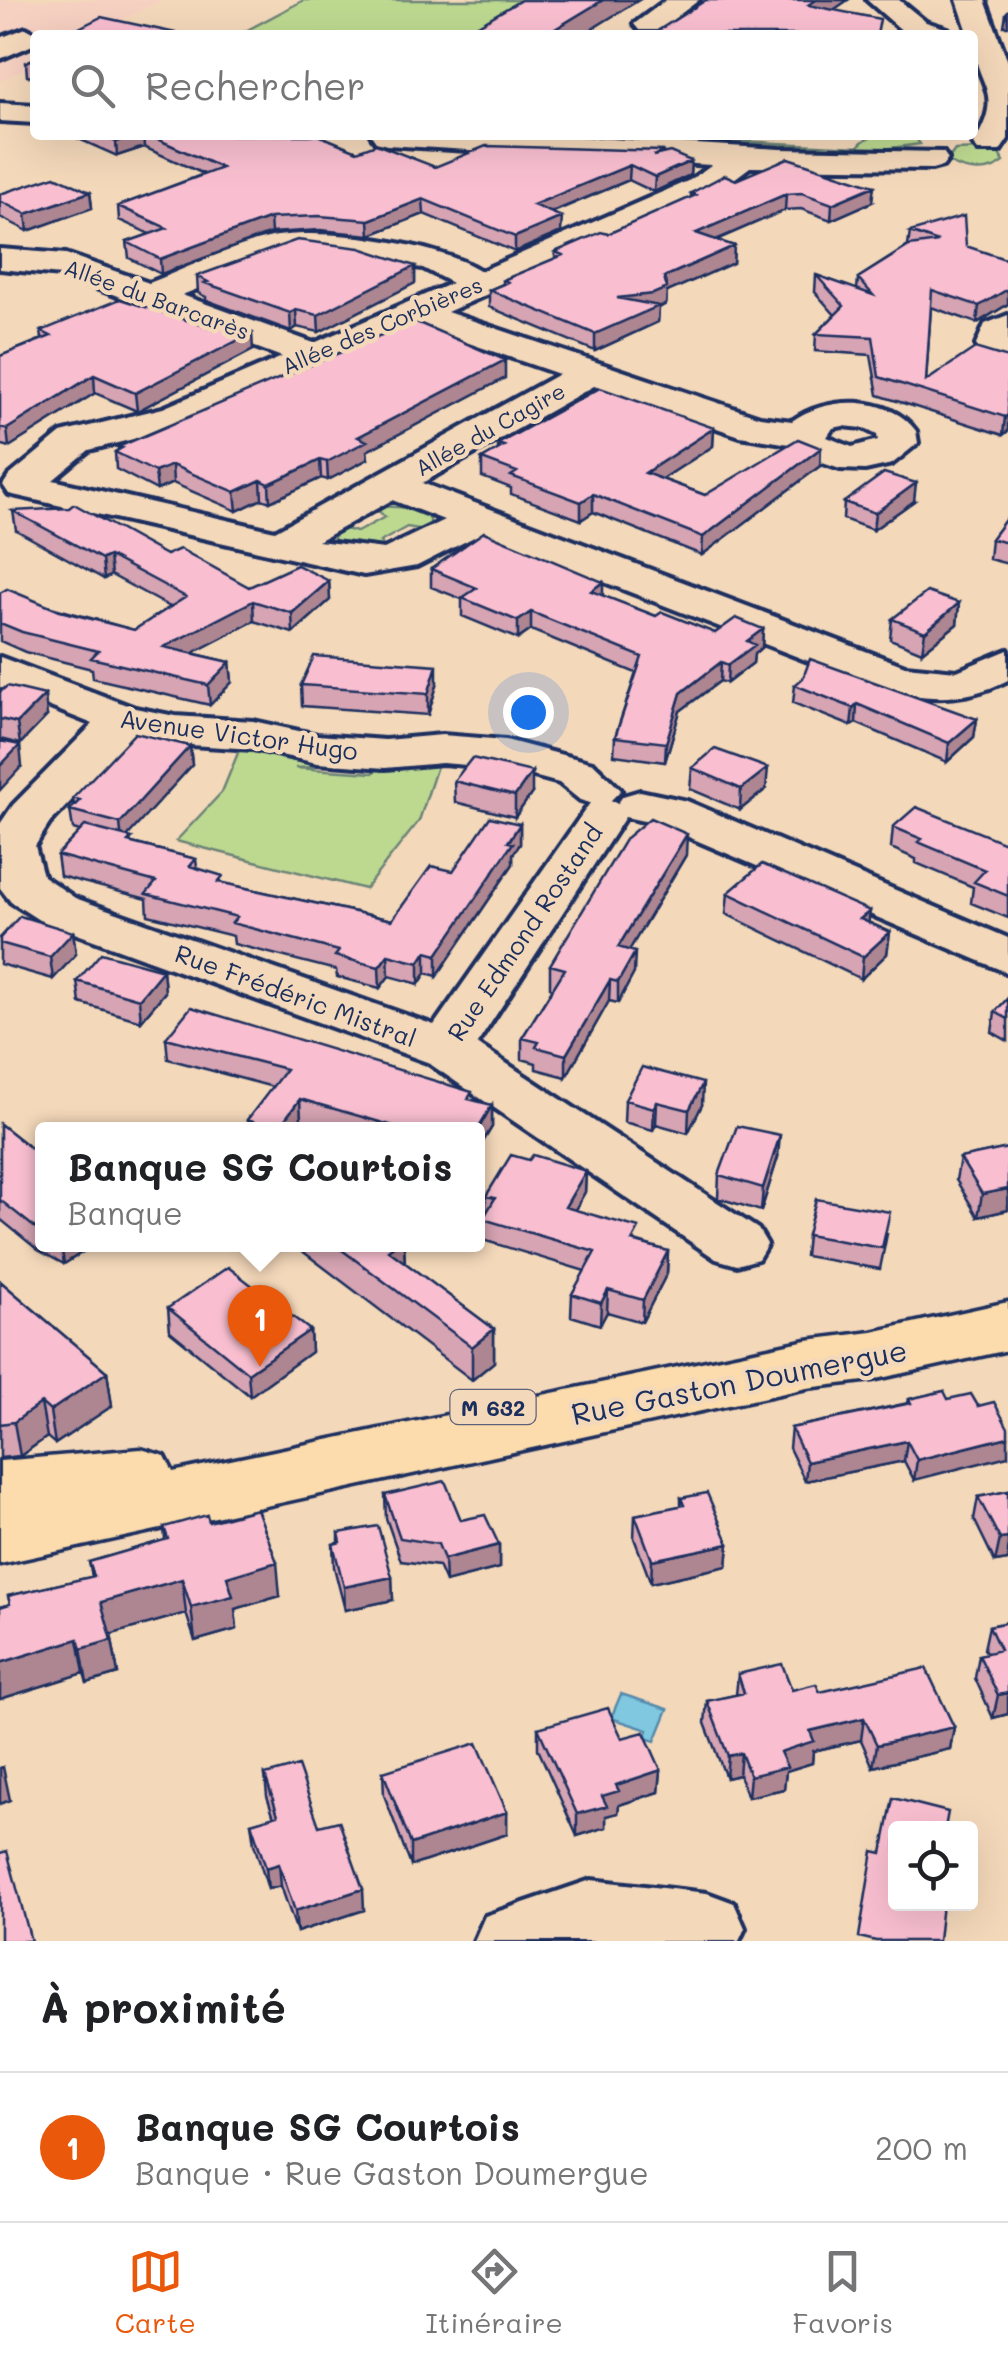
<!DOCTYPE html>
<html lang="fr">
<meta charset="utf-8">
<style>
:root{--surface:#fff;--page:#f2f2f2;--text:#202124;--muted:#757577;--line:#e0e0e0;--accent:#ea580c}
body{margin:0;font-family:Mali,sans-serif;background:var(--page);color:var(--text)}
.controls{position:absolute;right:30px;bottom:30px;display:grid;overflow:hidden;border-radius:10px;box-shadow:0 10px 40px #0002}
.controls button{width:90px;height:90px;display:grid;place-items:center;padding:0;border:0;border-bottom:2px solid var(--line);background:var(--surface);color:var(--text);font:50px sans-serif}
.you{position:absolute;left:528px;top:712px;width:35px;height:35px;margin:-25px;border:8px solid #fff;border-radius:50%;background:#1a73e8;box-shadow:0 0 0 15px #1a73e833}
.badge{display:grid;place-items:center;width:65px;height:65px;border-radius:50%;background:var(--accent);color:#fff;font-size:32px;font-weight:700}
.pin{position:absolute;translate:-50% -82px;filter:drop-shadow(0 2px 5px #0008)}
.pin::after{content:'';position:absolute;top:52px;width:35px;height:30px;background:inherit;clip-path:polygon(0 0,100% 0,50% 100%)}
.popup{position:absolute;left:35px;top:1122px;width:450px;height:130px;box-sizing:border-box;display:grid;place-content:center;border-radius:10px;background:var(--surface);filter:drop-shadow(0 2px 8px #0005);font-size:32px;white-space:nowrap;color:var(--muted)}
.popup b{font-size:38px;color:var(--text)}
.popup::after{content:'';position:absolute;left:50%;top:100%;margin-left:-20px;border:20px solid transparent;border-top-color:var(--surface)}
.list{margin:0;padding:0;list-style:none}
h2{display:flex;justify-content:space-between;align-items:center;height:130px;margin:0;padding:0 40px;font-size:42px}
h2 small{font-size:32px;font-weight:400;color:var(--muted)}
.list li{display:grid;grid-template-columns:65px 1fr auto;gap:30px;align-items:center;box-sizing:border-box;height:150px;padding:0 40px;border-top:2px solid var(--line)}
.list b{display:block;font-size:38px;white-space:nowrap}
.list p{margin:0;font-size:32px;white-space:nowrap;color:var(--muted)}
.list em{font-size:32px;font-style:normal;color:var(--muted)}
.icon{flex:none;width:55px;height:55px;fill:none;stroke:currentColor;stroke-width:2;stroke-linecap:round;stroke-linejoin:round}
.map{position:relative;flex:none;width:1008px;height:1941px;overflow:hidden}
.search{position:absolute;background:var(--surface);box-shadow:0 10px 40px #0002;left:30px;right:30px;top:30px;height:110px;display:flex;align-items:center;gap:25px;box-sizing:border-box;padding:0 35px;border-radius:10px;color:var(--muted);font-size:38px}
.sheet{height:280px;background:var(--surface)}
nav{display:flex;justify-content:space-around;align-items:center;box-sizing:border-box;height:140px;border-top:2px solid var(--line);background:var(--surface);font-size:28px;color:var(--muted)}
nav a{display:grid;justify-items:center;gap:5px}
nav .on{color:var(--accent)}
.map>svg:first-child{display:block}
</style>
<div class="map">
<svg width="1008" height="1941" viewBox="0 0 1008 1941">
<rect width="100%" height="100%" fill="#f4d8ba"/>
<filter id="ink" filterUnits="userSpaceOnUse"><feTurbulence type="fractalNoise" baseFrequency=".01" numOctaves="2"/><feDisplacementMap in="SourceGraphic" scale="20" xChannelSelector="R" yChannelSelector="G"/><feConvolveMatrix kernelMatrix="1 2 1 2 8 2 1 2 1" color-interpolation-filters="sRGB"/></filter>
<g filter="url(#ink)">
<!-- built -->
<path fill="#f6d0c1" d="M0 0H162L92 35H35V64L0 81Z"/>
<!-- green -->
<path fill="#bdd990" stroke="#6c8477" stroke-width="2.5" d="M304 0H541L484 35H238Z
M619 135 858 147C869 129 896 136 915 137L920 144 876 150Z
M983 149 999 154 1004 162C988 175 964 172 947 161L955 150Z
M373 506 418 508 430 519V531L407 527 380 542 391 554 344 550 334 540 335 527 357 532 385 517Z
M240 748 309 762 314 767 295 768 373 773 381 767 382 771 402 769 404 765 439 760 419 821 365 889 176 841 222 792Z"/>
<!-- water -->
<path fill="#7fc8e0" stroke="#578bac" stroke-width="2.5" d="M621 1694 668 1709 655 1741 645 1738 648 1730 611 1718Z"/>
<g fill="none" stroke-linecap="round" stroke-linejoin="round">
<!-- minor casing -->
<g stroke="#1b2f5e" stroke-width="8">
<path id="minor" d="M666 0H699L659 30H639L634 24Z
M867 0H899L926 22 948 29 953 35 906 34Z
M957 0H985L1008 62V139L1000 151H978L973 144C1008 88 973 87 973 35H969Z
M26 28 39 35H35V44L0 59V38Z
M0 103 35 105V123L0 121Z
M371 135H545L780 149 943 152 948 159 943 166 932 169 750 167 714 194 447 312 760 417 792 421C825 396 890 394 916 431L918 443 892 464 865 470 840 469 802 456 789 444 740 436 594 386 422 483 905 666 957 671 1008 650V680C963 703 926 700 878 688L480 534 417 566 364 575 9 494 3 485 9 476 61 433 163 408 282 357 61 275 0 269V249L66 254 149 283C188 268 230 246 272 237 322 227 438 243 481 271L690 180 711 165 387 145 376 142ZM298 253 423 268 452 283 314 343 182 295 278 257ZM416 325 559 374 275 531 53 480 89 450 190 425ZM843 426 863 428 877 435 878 440 852 447 827 437 833 428ZM392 500 444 520 384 549 318 541Z
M1008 315V373L995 370 976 345 985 324Z
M0 657 135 708 175 716 253 721 317 735 385 740 442 735 506 740 593 763 621 790 610 801 618 803 623 796 640 791 687 801 1008 938V973L658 824 625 817 477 1044 758 1229 767 1244 758 1259 737 1265 716 1259 427 1062 39 920 11 902 0 888V824L13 805 93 724 0 687ZM133 736 175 744 253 749 317 763 385 768 442 763 504 768 559 783 580 800 590 803 434 1025 75 898 43 876 35 846 49 824Z
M591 1880 707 1893 734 1903 745 1928 739 1941H474L485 1916Z"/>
</g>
<!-- major casing -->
<g stroke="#1b2f5e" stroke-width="7">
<path id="major" d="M1008 1302V1350L872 1380 807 1388 0 1564V1461L141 1449 165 1456 173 1472 807 1340 872 1332Z"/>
</g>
<!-- minor -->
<use href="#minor" fill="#f4d8ba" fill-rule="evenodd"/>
<!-- major -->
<use href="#major" fill="#fcdcac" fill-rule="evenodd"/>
</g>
<!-- wall -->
<path fill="#d6a4b3" stroke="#1b2f5e" stroke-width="2.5" d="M1008 11V26H1004L1006 13Z
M35 58V78L27 76 26 62Z
M70 135H318L357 151 435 167 663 151V153L691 161 690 175 654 192 629 180 551 213 561 232 515 252 424 214 370 235 320 230 271 233 161 274 129 258 127 242 150 234 119 220 118 206 204 174 144 147 117 156Z
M736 180 872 202 831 220 801 209 785 210 716 240 734 246 733 263 667 292 666 304 659 308 658 322 595 351 489 307V290L503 284V280L555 259V252L608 234 691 198V193Z
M90 192 92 208 28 231 0 217V194Z
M910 232 1008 260V304L977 323 931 307 926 381 1008 358V431L1003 435 878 395 871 355 815 351 816 334 835 315 815 292 816 275 857 290 858 278 908 246Z
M415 266V283L319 332 297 327 291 331 206 300V297L198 293 197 276Z
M41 331 253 350 137 411 95 393 9 447 0 444V356L42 339Z
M505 378 367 451 368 459 328 480 321 478 270 502 262 499 237 511 173 483 157 490 116 469 115 452 118 450V447Z
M714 428 713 446 662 479 705 495 820 466 702 555 593 512 581 520 511 494V488L482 477V459L498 450V444Z
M914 501 873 530 843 519 844 502Z
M13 511 166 555 249 587 329 581 330 600 293 633 254 621 192 653 230 662 232 682 210 705 93 678 92 669 25 652 0 641V593L134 630 170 607 111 575 104 579 16 530Z
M1008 516V564L989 559 991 539Z
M431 569 603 596 656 616 715 633 763 629 762 647 754 654 753 663 727 683 720 681 680 711 665 762 614 755 615 737 636 673 531 630 518 639 462 616V599L431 587Z
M959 603 957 624 922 652 890 639 892 619Z
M301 685H437L428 715 302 706Z
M795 685 977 719 974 737 947 762 856 723 851 726 793 703Z
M0 692 47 716 20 744 0 739Z
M190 746 192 765 126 837 132 843 196 859 197 868 224 883 392 920 453 871 520 824V844L513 854V864L437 976 426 973 419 984 389 976 380 988 337 977 336 970 234 944 233 936 148 915 147 899 60 876 57 855 80 831 73 829 70 810 74 806 73 798Z
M692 768 766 789 740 810 690 789Z
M454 781 532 793 515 817 455 802Z
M893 827 1008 844V918L971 903 973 887 916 863V859L891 848Z
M686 855 629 950 634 973 618 1003 609 1001 566 1077 536 1069V1063L522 1059V1038L553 988 550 987V965Z
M728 893 868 922 890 932 887 954 861 979 726 914Z
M73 932 76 954 53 979 0 964V938Z
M163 970 165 992 141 1021 80 1003 77 981Z
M1008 998V1041L992 1032 995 1012Z
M166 1038 472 1100 492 1105V1127L478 1150V1130H333L301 1120 294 1130H248L247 1120 273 1087 168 1059Z
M625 1100 702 1105 688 1133 656 1124 653 1130 624 1122Z
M0 1124 42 1157V1244H95L64 1264 38 1250 0 1219Z
M1008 1148V1210L978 1217 956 1180 960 1158Z
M778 1157 761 1211 718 1198 719 1175Z
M529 1160 586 1171 585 1192 575 1210 638 1242 668 1251 667 1273 642 1322 607 1312 600 1325 571 1316 572 1294 585 1271 483 1240V1219L486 1213V1196Z
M887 1234 880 1269 805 1256 807 1235Z
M293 1244H404L405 1263 494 1329V1362L472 1380Z
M0 1281 107 1372 112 1406 55 1444 47 1437 20 1456 0 1458Z
M168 1308 310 1330 311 1352 250 1396 170 1331Z
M944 1391 914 1480 904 1461 805 1481 789 1448 791 1428 908 1403 909 1399Z
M1008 1491V1560L995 1562 974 1519 978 1497Z
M385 1495 461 1520 499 1545V1568L445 1582 438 1566 401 1561 386 1518Z
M681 1498 729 1544 727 1566 651 1583 634 1538 635 1515 681 1506Z
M209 1522 280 1596 235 1609 237 1629 195 1641 186 1613 111 1634 118 1674 87 1683 84 1673 0 1699V1607L10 1604 8 1596 92 1577 89 1562 165 1540 164 1527Z
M339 1533 392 1577 393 1600 345 1610 334 1567 333 1544 339 1543Z
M1008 1622V1714L993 1718 975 1678 979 1655 987 1653 984 1649 989 1626Z
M738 1674 792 1690 820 1692 954 1727 950 1749 873 1767 861 1740 813 1751 812 1763 786 1771 784 1789 748 1797 739 1775 726 1778 705 1723 707 1701 736 1695Z
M538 1728 622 1738 661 1770 659 1792 619 1805 618 1813 606 1816V1827L577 1836 538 1749Z
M383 1772 507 1812V1834L411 1866 384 1795Z
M265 1775 319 1826 364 1910 297 1932 281 1886 268 1889 254 1844 251 1823 274 1817 267 1796Z"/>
<!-- shaded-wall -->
<path fill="#ae8692" stroke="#1b2f5e" stroke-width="2.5" d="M603 0H639L582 35H545Z
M816 0H848L807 28 808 5Z
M136 135H143L144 147 117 156 116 142Z
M691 161 690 175 654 192 655 177Z
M630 165 629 180 533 220V205Z
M874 186 872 202 831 220 832 204Z
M90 192 92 208 28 231 26 214Z
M786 194 785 210 695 249 696 233Z
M423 199 424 214 370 235 369 220Z
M562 217 561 232 515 252V237Z
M270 218 271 233 161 274 160 259Z
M734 246 733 263 667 292 666 304 659 308 658 322 595 351V334L617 298Z
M415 266V283L319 332 318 315Z
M1008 289V304L977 323 979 306Z
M296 310 297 327 291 331 290 313Z
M252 333 253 350 137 411 135 393Z
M505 360V378L367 451 368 459 328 480 327 462 358 437Z
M94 375 95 393 9 447 7 429Z
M1008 415V431L1003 435 1005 417Z
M714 428 713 446 644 491 645 473Z
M821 448 820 466 702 555 703 537Z
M320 460 321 478 270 502 269 484Z
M172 465 173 483 157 490 155 472Z
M261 480 262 499 237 511 235 492Z
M916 483 914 501 873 530 875 513Z
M593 494V512L581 520V502Z
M109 556 111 575 104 579 102 559Z
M329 581 330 600 293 633 292 613Z
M603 582V600L591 591Z
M253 601 254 621 166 667 164 647Z
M959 603 957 624 922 652 925 632Z
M531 612V630L518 639V621Z
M763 629 762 647 754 654 753 663 727 683 728 665 747 641Z
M230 662 232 682 210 705 208 685Z
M721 662 720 681 680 711 665 762 666 743 681 693Z
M437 665V685L428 715V694Z
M45 695 47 716 20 744 17 723Z
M857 704 856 723 851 726 853 708Z
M977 719 974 737 947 762 949 743Z
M20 745 22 766 0 790V766Z
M190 746 192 765 122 842 120 823Z
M768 768 766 789 740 810 741 789Z
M532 772V793L515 817V796Z
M520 824V844L513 854V864L437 976V955Z
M687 834 686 855 618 969V947Z
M870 911 867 933 860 919Z
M73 932 76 954 53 979 50 957Z
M890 932 887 954 861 979 863 957Z
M426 952V973L419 984V963Z
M635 952 634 973 618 1003V982Z
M388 955 389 976 380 988 379 967Z
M163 970 165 992 141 1021 139 999Z
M610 980 609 1001 566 1077V1055Z
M703 1083 702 1105 688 1133 689 1110Z
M300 1099 301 1120 294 1130H277Z
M657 1102 656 1124 653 1130 654 1108Z
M492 1105V1127L478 1150V1130Z
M780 1135 778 1157 761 1211 763 1188Z
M586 1171 585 1192 564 1229 565 1207Z
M1008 1189V1210L978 1217 982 1194Z
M61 1244H95L64 1264Z
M396 1244H404L405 1272 388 1250Z
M668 1251 667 1273 642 1322 643 1300Z
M608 1290 607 1312 600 1325 601 1303Z
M494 1329V1362L472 1380V1347Z
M310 1330 311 1352 250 1396 248 1373Z
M107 1372 112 1406 55 1444 50 1411Z
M41 1403 47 1437 20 1456 14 1422Z
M1008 1437V1456L914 1480 917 1460Z
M907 1441 904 1461 805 1481 807 1462Z
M1008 1538V1560L995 1562 1000 1539Z
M729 1544 727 1566 651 1583 652 1560Z
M499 1545V1568L445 1582 444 1559Z
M277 1562 280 1596 235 1609 237 1629 195 1641 191 1607 227 1577Z
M392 1577 393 1600 345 1610 344 1587Z
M182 1579 186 1613 106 1636 101 1602Z
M78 1639 84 1673 0 1699V1663Z
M112 1640 118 1674 87 1683 81 1649Z
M1008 1693V1714L993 1718 998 1695Z
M864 1718 861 1740 813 1751 812 1763 786 1771 784 1789 748 1797 750 1776 810 1731Z
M954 1727 950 1749 873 1767 877 1745Z
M741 1753 739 1775 726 1778 728 1756Z
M3 1767 10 1800 0 1804V1768Z
M661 1770 659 1792 619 1805 618 1813 606 1816V1827L577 1836V1814L616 1785Z
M507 1812V1834L411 1866V1844Z
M279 1864 281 1886 268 1889 266 1868Z
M363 1889 364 1910 297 1932 295 1911Z"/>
<!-- building -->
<path fill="#f9bfd0" stroke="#1b2f5e" stroke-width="2.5" d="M521 0H603L545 35H461Z
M706 0H816L808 5 880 19 877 35H651Z
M101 17 185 35H65Z
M101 135H136L116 142Z
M148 135H318L357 151 376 144 435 167 486 146 663 151 653 156 670 152 691 161 655 177 630 165 533 205 562 217 515 237 423 199 369 220 319 216 270 218 160 259 127 242 167 228 118 206 222 168Z
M788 158 874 186 832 204 802 193 786 194 696 233 734 246 664 277 667 288 653 294 617 298 659 306 595 334 489 290 508 282 503 280 563 255 555 252 601 232 608 234 696 195 691 193 725 175 736 180Z
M55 176 90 192 26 214 0 201V194Z
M964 216 966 246 1008 260V289L979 306 932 290 926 381 975 348 1008 358V415L1005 417 879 377 873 337 816 334 844 306 816 275 873 295 858 278 909 246 938 242 910 232Z
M297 240 360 248 415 266 318 315 296 310 290 313 205 283 208 282 197 276Z
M120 299 218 330 221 322 252 333 135 393 94 375 7 429 0 427V356L51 336 41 331Z
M414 321 505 360 358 437 367 441 327 462 320 460 269 484 261 480 235 492 172 465 155 472 115 452 122 448 118 447Z
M600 388 714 428 645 473 705 495 798 439 821 448 703 537 593 494 581 502 511 476 517 472 482 459 504 446 498 444Z
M884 473 916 483 875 513 844 502Z
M74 504 166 555 180 549 249 587 297 565 329 581 292 613 253 601 164 647 230 662 208 685 91 658 98 651 22 632 0 623V593L7 589 60 611 134 630 186 597 109 556 102 559 13 511 69 508Z
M1008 516V543L991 539Z
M484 532 603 582 591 591 656 616 662 612 715 633 736 618 763 629 747 641 755 645 728 665 721 662 681 693 666 743 615 737 642 657 531 612 518 621 462 598 477 588 431 569Z
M927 592 959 603 925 632 892 619Z
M314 656 437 665 428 694 301 685Z
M810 659 977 719 949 743 857 704 853 708 795 685 803 678Z
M7 686 45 695 17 723 0 719V692Z
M135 733 190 746 120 823 70 810 80 800 73 798Z
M0 741 20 745 0 766Z
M715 749 768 768 741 789 692 768Z
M472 758 532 772 515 796 454 781Z
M916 807 1008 844V896L974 882 985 870 918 842 922 839 893 827Z
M490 817 520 824 508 842 513 843 437 955 426 952 419 963 388 955 379 967 335 956 339 951 232 923 237 917 146 894 156 882 57 855 85 826 132 838 128 842 196 859 190 866 223 876 218 882 392 920 431 866 453 871Z
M650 818 687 834 618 947 635 952 618 982 610 980 566 1055 536 1047 539 1042 522 1038 565 969 550 965 626 838Z
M762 864 870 911 860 919 890 932 863 957 728 893Z
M20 916 73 932 50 957 0 943V938Z
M101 953 163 970 139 999 77 981Z
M1008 998V1019L995 1012Z
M191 1007 472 1092 468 1099 492 1105 477 1130H395L397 1127 300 1099 277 1130 247 1120 286 1069 166 1038Z
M642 1067 703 1083 689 1110 657 1102 654 1108 625 1100Z
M0 1124 42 1157V1232L34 1227 0 1200Z
M737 1126 780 1135 763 1188 719 1175Z
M1008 1148V1189L982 1194 960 1158Z
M511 1155 529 1160 533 1155 586 1171 565 1207 639 1228 632 1241 668 1251 643 1300 608 1290 601 1303 572 1294 595 1252 483 1219 495 1198 486 1196Z
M816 1199 890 1212 882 1248 807 1235Z
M334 1244H396L388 1250 494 1329 472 1347Z
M228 1267 310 1330 248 1373 168 1308Z
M0 1281 107 1372 50 1411 41 1403 14 1422 0 1424Z
M944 1391 948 1399 971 1394 978 1406 994 1402 1008 1428V1437L917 1460 907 1441 807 1462 791 1428 911 1403 909 1399Z
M445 1481 461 1520 485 1515 499 1545 444 1559 438 1544 400 1538 385 1495Z
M1008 1491V1538L1000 1539 978 1497Z
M707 1493 729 1544 652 1560 635 1515 684 1505 681 1498Z
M257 1509 277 1562 227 1577 233 1596 191 1607 182 1579 101 1602 112 1640 81 1649 78 1639 0 1663V1607L10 1604 8 1596 94 1576 89 1562 168 1539 164 1527 207 1515 209 1522Z
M378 1526 392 1577 344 1587 333 1544 341 1542 339 1533Z
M1008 1622V1693L998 1695 979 1655 1000 1650 989 1626Z
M782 1664 792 1690 816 1684 820 1692 926 1668 954 1727 877 1745 864 1718 810 1731 814 1741 780 1752 787 1767 750 1776 741 1753 728 1756 707 1701 744 1693 738 1674Z
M608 1708 622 1738 644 1732 661 1770 616 1785 619 1791 602 1796 607 1806 577 1814 538 1728Z
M477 1743 507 1812 411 1844 383 1772Z
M298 1766 319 1826 339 1821 363 1889 295 1911 279 1864 266 1868 251 1823 278 1815 265 1775Z
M893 1798 948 1812 945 1828H896V1904H942L938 1941H876L859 1937 873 1851 882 1853Z
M7 1851 31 1941H0V1853Z"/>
</g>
<g text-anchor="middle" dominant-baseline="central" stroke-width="9" stroke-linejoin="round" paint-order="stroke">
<!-- far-street labels -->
<g font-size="22" fill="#1b2f5e" stroke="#f4d8ba">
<text transform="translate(157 299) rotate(20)">Allée du Barcarès</text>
<text transform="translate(382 325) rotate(-23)">Allée des Corbières</text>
<text transform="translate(490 429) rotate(-29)">Allée du Cagire</text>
</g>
<!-- shield labels -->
<rect fill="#f4d8ba" stroke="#5c627a" stroke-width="2.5" x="450.5" y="1390" width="85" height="34" rx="8"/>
<g font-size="22" font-weight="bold" fill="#1b2f5e">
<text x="493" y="1407">M 632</text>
</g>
<!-- street labels -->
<g font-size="25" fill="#1b2f5e" stroke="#f4d8ba">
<text transform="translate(239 734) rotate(8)">Avenue Victor Hugo</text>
<text transform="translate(524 932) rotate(-56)">Rue Edmond Rostand</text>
<text transform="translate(296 995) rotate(20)">Rue Frédéric Mistral</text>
</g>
<!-- near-street labels -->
<g font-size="30" fill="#1b2f5e" stroke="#f4d8ba">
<text transform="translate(739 1381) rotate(-11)">Rue Gaston Doumergue</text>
</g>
</g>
</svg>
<div class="controls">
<button><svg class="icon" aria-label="locate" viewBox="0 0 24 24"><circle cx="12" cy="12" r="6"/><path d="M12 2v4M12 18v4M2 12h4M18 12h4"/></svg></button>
</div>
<div class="you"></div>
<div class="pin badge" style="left:260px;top:1367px">1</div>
<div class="popup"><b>Banque SG Courtois</b>Banque</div>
<div class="search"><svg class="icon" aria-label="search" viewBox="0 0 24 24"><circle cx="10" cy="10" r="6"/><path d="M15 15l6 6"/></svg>Rechercher</div>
</div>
<section class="sheet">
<h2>À proximité<small></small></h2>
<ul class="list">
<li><span class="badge">1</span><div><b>Banque SG Courtois</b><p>Banque · Rue Gaston Doumergue</p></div><em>200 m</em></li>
</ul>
</section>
<nav>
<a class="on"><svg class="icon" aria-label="map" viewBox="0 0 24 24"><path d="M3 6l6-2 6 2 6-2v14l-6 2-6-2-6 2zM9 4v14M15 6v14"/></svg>Carte</a>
<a><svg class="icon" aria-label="directions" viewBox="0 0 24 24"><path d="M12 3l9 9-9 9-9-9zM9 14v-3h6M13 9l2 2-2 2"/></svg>Itinéraire</a>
<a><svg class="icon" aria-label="saved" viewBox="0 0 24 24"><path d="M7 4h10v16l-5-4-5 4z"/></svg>Favoris</a>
</nav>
